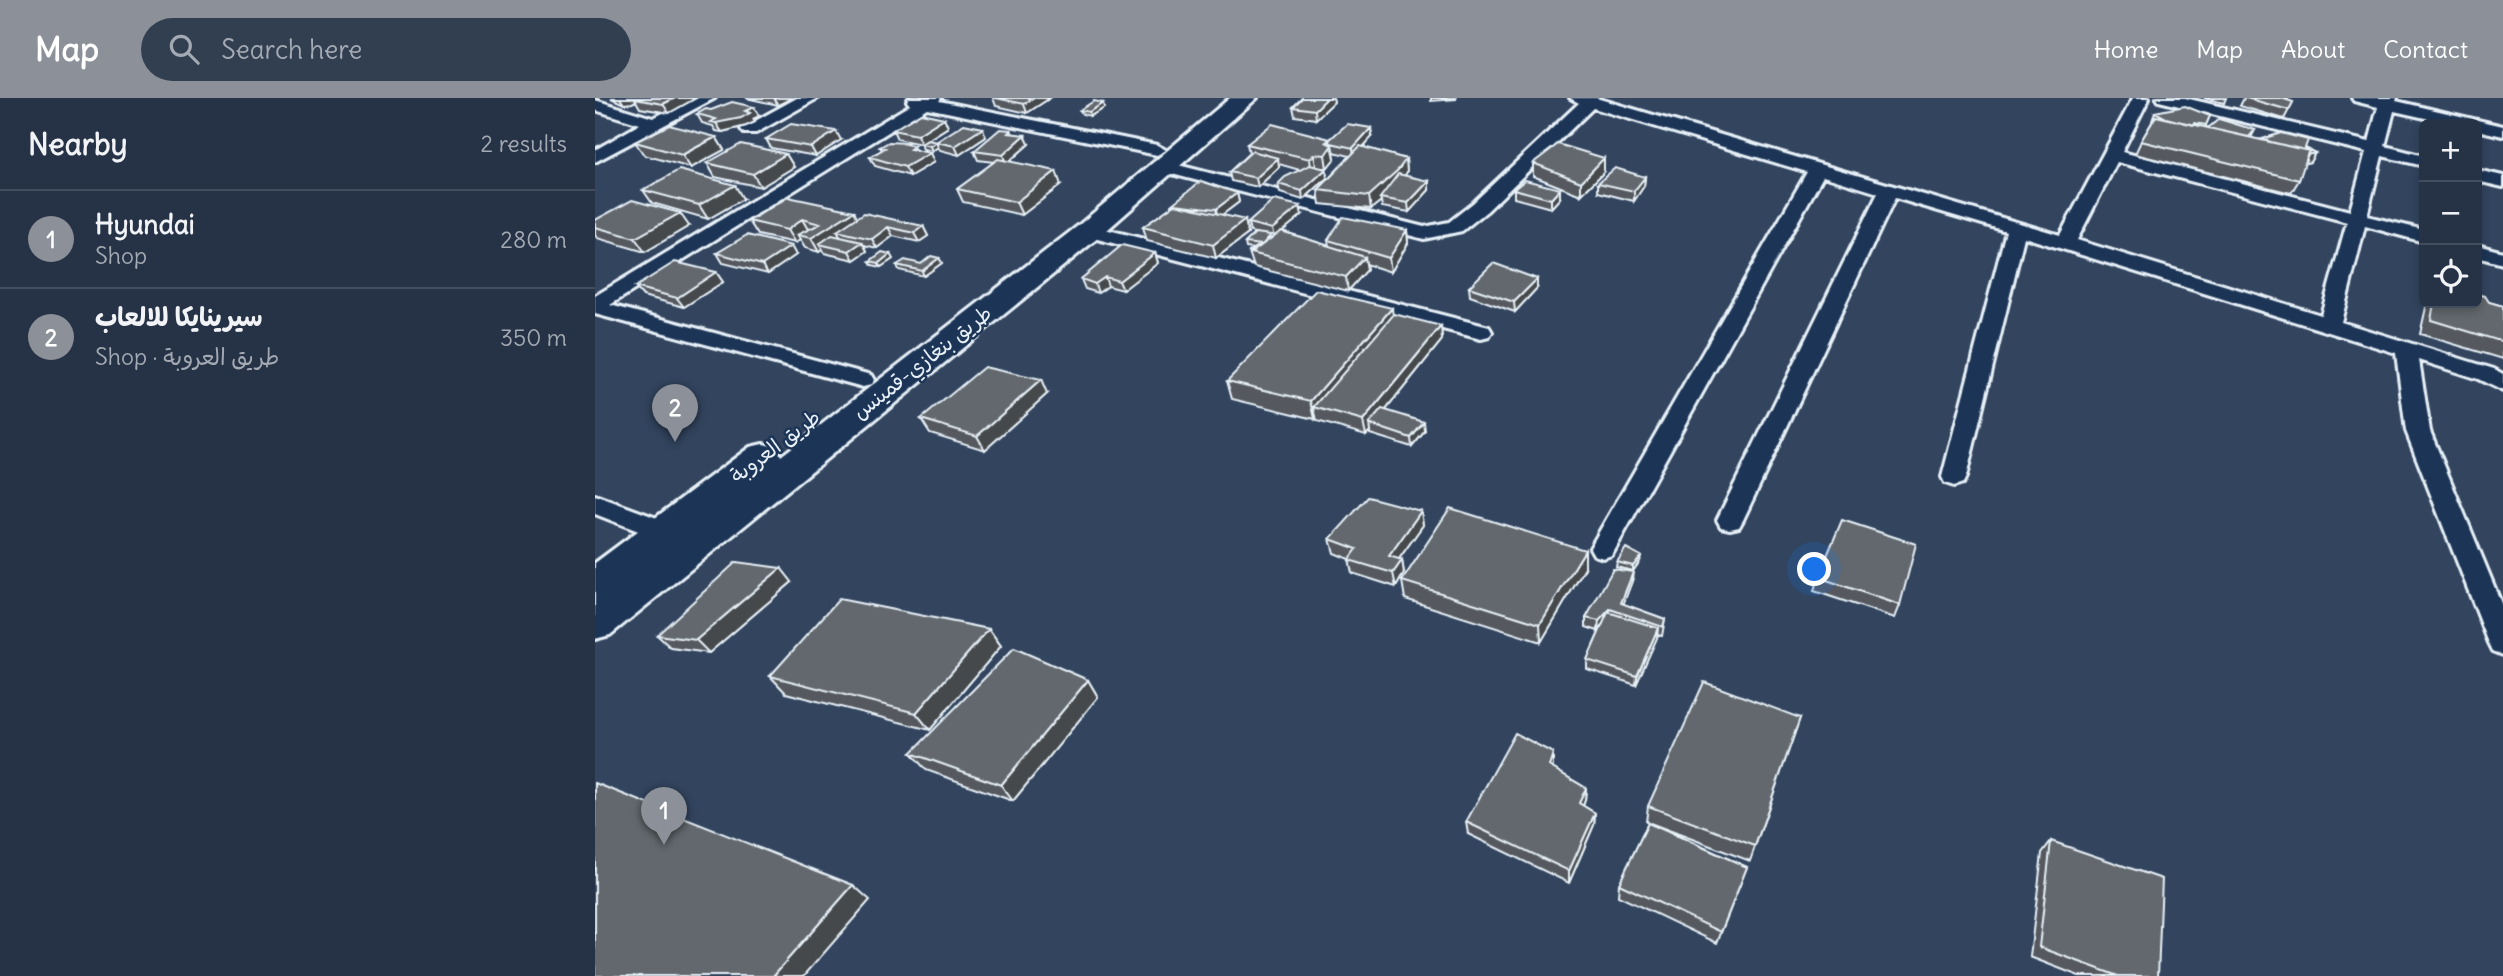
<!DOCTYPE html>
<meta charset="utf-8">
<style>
:root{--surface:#263346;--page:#323f51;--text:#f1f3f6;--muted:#a4aab3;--line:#424e5f;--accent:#8c9099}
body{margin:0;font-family:Delius,"Playpen Sans Arabic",sans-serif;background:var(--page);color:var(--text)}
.controls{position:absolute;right:21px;top:21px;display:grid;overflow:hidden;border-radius:10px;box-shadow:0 4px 10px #0003}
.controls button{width:63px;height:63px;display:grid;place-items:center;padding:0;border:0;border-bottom:2px solid var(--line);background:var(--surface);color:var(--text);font:35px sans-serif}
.you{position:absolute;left:1220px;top:472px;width:24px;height:24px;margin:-18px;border:5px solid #fff;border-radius:50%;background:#1a73e8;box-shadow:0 0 0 10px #1a73e833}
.badge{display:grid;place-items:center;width:46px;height:46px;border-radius:50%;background:var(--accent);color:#fff;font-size:23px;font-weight:700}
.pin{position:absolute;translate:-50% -58px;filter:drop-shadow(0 2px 4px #0008)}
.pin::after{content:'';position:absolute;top:37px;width:24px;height:21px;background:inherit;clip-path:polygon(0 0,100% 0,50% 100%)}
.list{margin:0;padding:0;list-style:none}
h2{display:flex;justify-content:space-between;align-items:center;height:91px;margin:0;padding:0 28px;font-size:30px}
h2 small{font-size:23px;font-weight:400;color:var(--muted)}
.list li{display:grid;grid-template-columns:46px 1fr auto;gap:21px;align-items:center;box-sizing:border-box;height:98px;padding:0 28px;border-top:2px solid var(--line)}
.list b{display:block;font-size:26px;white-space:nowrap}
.list p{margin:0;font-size:23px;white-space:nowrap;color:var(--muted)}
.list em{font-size:23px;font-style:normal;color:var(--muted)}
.icon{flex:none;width:38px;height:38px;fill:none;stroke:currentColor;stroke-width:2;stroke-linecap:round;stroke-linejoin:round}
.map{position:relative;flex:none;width:1908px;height:878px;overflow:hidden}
header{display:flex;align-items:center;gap:42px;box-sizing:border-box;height:98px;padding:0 35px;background:var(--accent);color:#fff}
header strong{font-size:33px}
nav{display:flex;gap:38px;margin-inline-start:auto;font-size:24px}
.search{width:490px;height:63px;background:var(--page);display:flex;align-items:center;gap:18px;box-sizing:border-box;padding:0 24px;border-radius:38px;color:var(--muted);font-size:26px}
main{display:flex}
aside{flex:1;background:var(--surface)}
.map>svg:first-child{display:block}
</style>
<header>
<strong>Map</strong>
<div class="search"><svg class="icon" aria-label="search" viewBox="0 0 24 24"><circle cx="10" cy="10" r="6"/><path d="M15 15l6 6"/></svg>Search here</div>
<nav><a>Home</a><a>Map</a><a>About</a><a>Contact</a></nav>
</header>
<main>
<aside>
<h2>Nearby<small>2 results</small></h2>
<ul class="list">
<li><span class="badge">1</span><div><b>Hyundai</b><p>Shop</p></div><em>280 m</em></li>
<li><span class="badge">2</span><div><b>سيرينايكا للالعاب</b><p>Shop · طريق العروبة</p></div><em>350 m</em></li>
</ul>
</aside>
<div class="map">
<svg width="1908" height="878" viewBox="0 0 1908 878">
<rect width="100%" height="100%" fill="#32445e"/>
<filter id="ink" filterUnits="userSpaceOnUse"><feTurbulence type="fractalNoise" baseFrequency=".0143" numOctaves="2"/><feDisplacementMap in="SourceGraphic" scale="14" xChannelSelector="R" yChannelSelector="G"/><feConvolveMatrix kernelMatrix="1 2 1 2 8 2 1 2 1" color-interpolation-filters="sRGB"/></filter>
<g filter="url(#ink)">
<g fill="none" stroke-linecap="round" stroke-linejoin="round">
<!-- minor casing -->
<g stroke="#e8f1f8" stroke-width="6">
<path id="minor" d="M99 0H120L0 64V52L45 26 0 12V2L58 20Z
M202 0H223L161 35H149L146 31Z
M314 0H346L344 3 562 47 571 52 562 57 332 10 15 207 276 277 279 282 276 287 268 289 0 216V198L315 7 312 3Z
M975 0H1001L1465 137 1538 0H1554L1527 54 1755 113 1771 54 1564 3 1562 0H1590L1774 44 1783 9 1759 3 1757 0H1802L1801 3 1908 28V38L1882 32V26H1857L1799 13 1790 48 1829 58V68L1787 58 1772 118 1829 132V144L1770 128 1746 224 1899 271 1908 276V293L1883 281 1824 262 1835 333 1908 510V557L1898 553 1894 545 1811 333 1801 255 1429 139 1371 379 1368 385 1359 388 1350 385 1347 379 1411 133 1300 100 1148 422 1144 429 1135 431 1126 429 1122 422 1283 95 1228 78 1017 457 1008 460 999 457 995 450 1212 74 998 10 892 113 867 133 829 141 565 73 562 69 571 64 829 129 854 124 878 105 984 5ZM1522 64 1752 124 1726 217 1482 142Z
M1882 72 1908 78V89L1882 83Z
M494 127 894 229 897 234 894 239 886 241 487 137 484 133 487 129Z
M1882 147 1908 154V166L1882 159Z
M0 397 78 426 82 433 78 440 69 443 0 416Z"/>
</g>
<!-- primary casing -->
<g stroke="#e8f1f8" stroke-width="6">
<path id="primary" d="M635 0H662L504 139 15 537 0 541V465L155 349 168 346 181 349 186 358 484 127Z"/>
</g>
<!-- minor -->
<use href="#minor" fill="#1d3557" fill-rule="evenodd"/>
<!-- primary -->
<use href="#primary" fill="#1d3557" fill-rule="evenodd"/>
</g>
<!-- wall -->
<path fill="#54595e" stroke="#e8f1f8" stroke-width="2" d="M16 0H101L74 15 45 10 41 3 37 5 29 6Z
M151 0H197L183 7Z
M398 0H455L432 15 401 8Z
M707 0H738L739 4 721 21 700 18 698 9Z
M1609 0H1631L1629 5Z
M1649 0H1693L1692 2 1698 4 1689 21 1645 8Z
M509 10 495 18 487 16 485 12Z
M116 12 164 18 158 21 160 24 151 28 127 34 121 33 118 28 107 25 102 16Z
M1560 14 1615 18 1610 29 1660 32 1656 40 1710 50 1720 55 1715 64 1709 65 1704 82 1696 95 1540 56 1546 43 1557 24V23Z
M349 20 353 29 326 46 302 41 298 32Z
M776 30 777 39 768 49 811 61 812 74 809 78 834 92 814 114 787 109 786 103 776 111 725 106 723 92 755 58 739 54 740 60 732 70H725L731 71 732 80 708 102 685 95 683 86 705 72 684 66V69L663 89 636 83 634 74 654 55 652 46 735 41Z
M416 32 418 36 434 46 414 64 466 87 427 117 368 104 362 91 399 64 383 62 379 53Z
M121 39 129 52 96 70 49 57 40 44Z
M391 39 364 57 345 52 343 49 337 53 328 51 326 46 341 44Z
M171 41 246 42 221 58 176 50Z
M312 45 314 47 339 64 315 78 280 68 275 59 287 52 285 49Z
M191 56 199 69 166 89 120 79 112 65Z
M938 65 1009 74 986 97 938 78Z
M1050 79 1049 88 1039 103 1003 94V85Z
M919 91 965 100 956 110 919 100Z
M48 92 148 101 113 121 57 105Z
M642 95 644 104 627 117 653 136 621 160 552 143 548 129 576 109V107Z
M259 113 262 120 328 128 333 138 324 144 298 138 282 150 269 147 272 153 259 162 229 155 227 152 224 154 210 150 205 142 200 145 163 137 154 123Z
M707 117 687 133 734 148 733 142 812 132 813 145 796 174 771 166 772 172 753 193 659 169 654 154 659 151 651 150 650 145 660 135 655 134 653 125Z
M0 122 94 128 50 154 2 140 0 137Z
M122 155 201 157 173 176 128 165Z
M560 155 563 165 528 192 513 188 503 195 490 191 486 181Z
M344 160 347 165 329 178 304 172 302 167 326 166Z
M298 161 286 169 277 167 275 163Z
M121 174 128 184 89 209 48 198 40 189Z
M874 189 942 190 920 214 875 198Z
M1894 204 1908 208V261L1825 236 1832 205Z
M798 218 846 228 847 242 791 312 830 333 817 349 775 336V333L771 337 722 323 721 319 720 321 637 301 632 283Z
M452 296 390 352 335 335 326 321Z
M826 413 828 427 804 461 807 462 809 475 801 489 757 475 754 461 739 455 735 441Z
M1045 463 1038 473 1021 469 1022 464Z
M186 470 197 484 114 555 76 550 62 537Z
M990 470 946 544 810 501 807 483Z
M1223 479 1305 507 1300 520 1219 493Z
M1037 483 1028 506 1070 521 1067 538 1062 537 1041 587 992 571V562L1006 530 1003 533 991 529V520Z
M394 531 406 548 335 632 191 595 175 578Z
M493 582 503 599 418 703 331 672 316 655Z
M1205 620 1155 763 1055 725 1152 769 1122 845 1023 798 1024 786 1053 725 1051 724 1053 708Z
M958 655 957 670 991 690 990 702 988 708 1000 715 999 727 974 785 873 736 871 724Z
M1456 743 1563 878H1484L1435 859 1447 755Z"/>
<!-- shaded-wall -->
<path fill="#45494c" stroke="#e8f1f8" stroke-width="2" d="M25 0H48L40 1 41 3 37 5 29 6Z
M80 0H101L74 15 68 6Z
M179 0H197L183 7Z
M438 0H455L432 15 429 6Z
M732 0H738L739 4 721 21 720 12Z
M836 0H861V1L836 3Z
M508 5 509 10 495 18 494 14Z
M159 9 164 18 158 21 160 24 151 28 127 34 121 25Z
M349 20 353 29 326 46 322 37Z
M388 30 391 39 364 57 360 48Z
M776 30 777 39 759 59 758 50Z
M241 33 246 42 221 58 216 49Z
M430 37 434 46 411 66 408 57Z
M121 39 129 52 96 70 87 57Z
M735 41 736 49 737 47 740 60 732 70 730 57 731 44Z
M341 44 343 49 337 53 335 48Z
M335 55 339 64 315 78 310 69Z
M1720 55 1715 64 1706 66 1711 57Z
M191 56 199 69 166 89 158 76Z
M719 56 721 69 717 75 715 61Z
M683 60 684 69 663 89 661 80Z
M1009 60V74L986 97V84Z
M811 61 812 74 804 86 785 100 786 103 776 111 774 98Z
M731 71 732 80 708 102 707 93Z
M461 73 466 87 427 117 421 104Z
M1050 79 1049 88 1039 103V93Z
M834 83V92L814 114 813 105Z
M140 87 148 101 113 121 104 107Z
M965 91V100L956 110V101Z
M642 95 644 104 623 120 621 111Z
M705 108 707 117 679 140 677 131Z
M259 113 266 127 242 133 246 140 224 146 227 152 224 154 216 140Z
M85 115 94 128 50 154 40 140Z
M207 121 215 135 202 137 205 142 200 145 192 132Z
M650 122 653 136 621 160 618 147Z
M328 128 333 138 324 144 319 135Z
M293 129 298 138 282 150 277 141Z
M812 132 813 145 796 174 794 160Z
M267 144 272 153 259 162 254 153Z
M196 148 201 157 173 176 167 167Z
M560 155 563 165 528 192 524 183Z
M295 156 298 161 286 169 284 165Z
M770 159 772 172 753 193 751 179Z
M344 160 347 165 329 178 327 173Z
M121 174 128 184 89 209 82 200Z
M510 179 513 188 503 195 500 186Z
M942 181V190L920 214 919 204Z
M797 210 799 228 719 309 721 319 720 321 716 303Z
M846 228 847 242 778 328 774 326 775 333 771 337 768 323Z
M446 282 452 296 390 352 382 338Z
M829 324 830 333 817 349 816 340Z
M826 413 828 427 796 472 794 458Z
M990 452V470L946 544 945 526Z
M1046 458 1045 463 1038 473V468Z
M807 462 809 475 801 489 798 475Z
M186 470 197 484 114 555 101 542Z
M1038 474 1037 483 1025 515 1026 505Z
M1015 511 1014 520 1003 533 1004 523Z
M1063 530 1062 540 1041 587 1042 578Z
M394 531 406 548 335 632 321 615Z
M493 582 503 599 418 703 406 687Z
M958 655V668L954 681V668Z
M991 690 990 702 984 718V705Z
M1000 715 999 727 974 785V773Z
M258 787 275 802 209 878H178Z"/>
<!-- building -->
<path fill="#62686d" stroke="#e8f1f8" stroke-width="2" d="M42 0H80L68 6 40 1Z
M401 0H438L429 6Z
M707 0H732L720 12 698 9Z
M1651 0H1686L1698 4 1694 12Z
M499 3 508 5 494 14 485 12Z
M137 4 159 9 150 13 155 15 146 20 121 25 116 24 121 21 102 16 111 11 116 12Z
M1590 8 1615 18 1611 27 1600 25 1598 27 1571 20 1560 14Z
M326 15 349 20 322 37 298 32Z
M1561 18 1714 53 1704 82 1546 43Z
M1624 21 1660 32 1654 39 1613 30Z
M196 26 241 33 216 49 171 41Z
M369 26 388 30 360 48 341 44Z
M677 26 735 41 731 44 737 47 730 57 719 56 715 61 652 46Z
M752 26 776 30 758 50 736 45 734 42Z
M74 27 121 39 87 57 40 44Z
M405 31 416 32 413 35 430 37 408 57 379 53Z
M1686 35 1713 42 1710 50 1720 55 1712 57 1714 53 1676 44 1667 41Z
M333 42 342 44 335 48 326 46Z
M294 44 312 45 310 46 319 48 315 51 335 55 310 69 275 59 290 50 285 49Z
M146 46 191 56 158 76 112 65Z
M963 46 1009 60 986 84 938 65Z
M765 48 811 61 803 72 774 98 723 92Z
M657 53 683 60 661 80 634 74Z
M403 61 461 73 421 104 362 91Z
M715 67 731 71 707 93 683 86 690 79Z
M1020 70 1050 79 1039 93 1003 85Z
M84 72 140 87 104 107 48 92Z
M803 76 834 83 813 105 785 100Z
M930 82 965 91 956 101 919 91Z
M606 83 642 95 621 111 580 106 576 107Z
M193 99 259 113 216 140 202 137 225 126 207 121 192 132 154 123Z
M37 102 85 115 40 140 0 129V122Z
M679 102 705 108 677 131 653 125Z
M580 106 650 122 618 147 548 129Z
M269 115 328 128 319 135 293 129 277 141 242 133Z
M748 119 812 132 794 160 733 142Z
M686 133 770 159 751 179 656 155Z
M660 135 676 137 667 147 650 145Z
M152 137 196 148 167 167 122 155Z
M237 137 267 144 254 153 224 146Z
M527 147 560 155 524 183 510 179 500 186 486 181Z
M662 148 664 149 656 155 654 154Z
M287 154 295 156 284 165 275 163Z
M336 158 344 160 327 173 302 167 310 162 326 166Z
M80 164 121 174 82 200 40 189Z
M898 165 942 181 919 204 874 189Z
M721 192 797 210 716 303 632 283Z
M1882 196 1890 198 1894 204 1908 208V244L1836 222 1839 205H1882Z
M799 216 846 228 768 323 719 309Z
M389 269 446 282 382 338 326 321Z
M787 311 829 324 816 340 774 326Z
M773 399 826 413 794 458 807 462 798 475 754 462 762 451 735 441Z
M855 410 990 452 945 526 807 483Z
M1247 422 1321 446 1305 507 1223 479Z
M1031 450 1046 458 1038 468 1022 464Z
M141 464 186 470 101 542 62 537Z
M1018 471 1038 474 1026 505 1070 521 1068 529 1015 511 1004 523 991 520Z
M244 501 394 531 321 615 175 578Z
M1013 514 1063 530 1042 578 992 562Z
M419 550 493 582 406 687 316 655Z
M1109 584 1205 620 1160 748 1053 708Z
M920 635 958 655 954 668 991 690 984 705 1000 715 974 773 871 724Z
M0 685 258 787 178 878H0Z
M1053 725 1152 769 1126 834 1024 786Z
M1456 743 1567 781 1563 878H1523L1444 849Z"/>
</g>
<g text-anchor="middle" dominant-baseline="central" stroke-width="5" stroke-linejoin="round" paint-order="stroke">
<!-- street labels -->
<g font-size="21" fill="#e8f1f8" stroke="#1d3557">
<text transform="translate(327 264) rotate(-38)">طريق بنغازي-قمينس</text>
<text transform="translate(180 348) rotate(-37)">طريق العروبة</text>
</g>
</g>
</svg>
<div class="controls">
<button>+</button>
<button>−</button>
<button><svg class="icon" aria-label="locate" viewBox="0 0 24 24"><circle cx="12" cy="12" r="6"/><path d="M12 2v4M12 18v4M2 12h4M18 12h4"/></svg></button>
</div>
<div class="you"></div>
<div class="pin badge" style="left:69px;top:747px">1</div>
<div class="pin badge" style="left:80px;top:344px">2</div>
</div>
</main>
